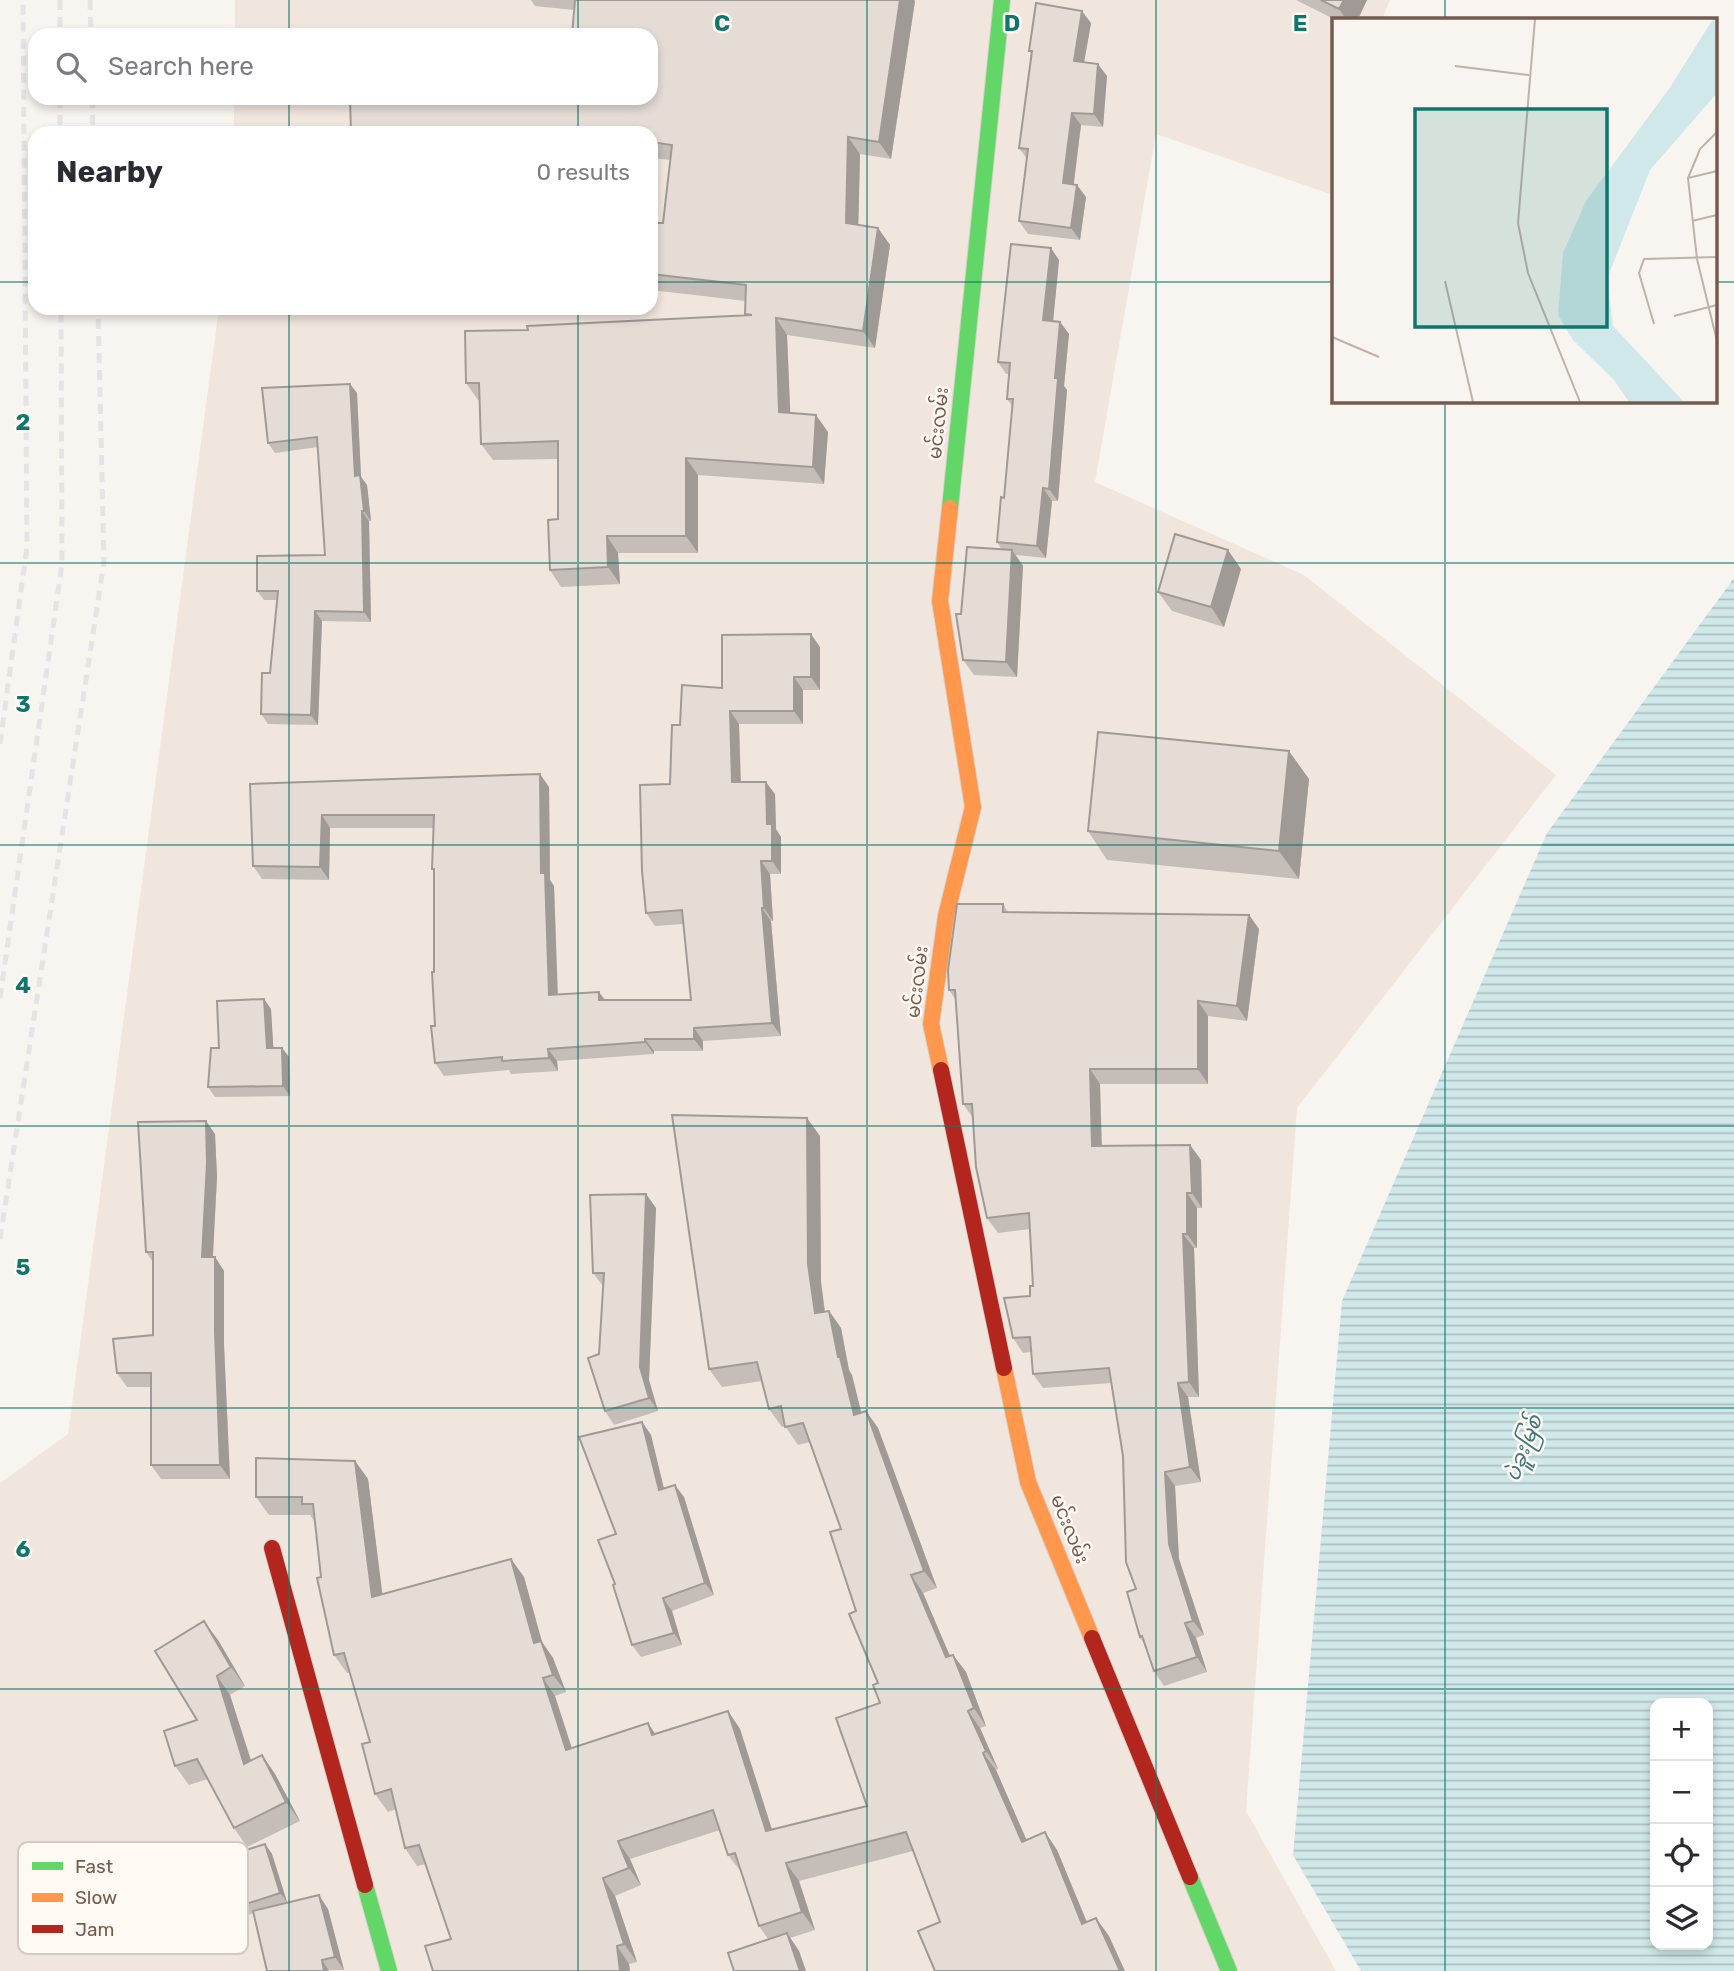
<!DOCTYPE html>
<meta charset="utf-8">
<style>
:root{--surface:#fff;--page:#f2f2f3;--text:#2b2b33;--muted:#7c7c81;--line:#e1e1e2}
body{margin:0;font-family:Rubik,"Noto Sans Myanmar",sans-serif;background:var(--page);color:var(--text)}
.controls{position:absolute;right:21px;bottom:21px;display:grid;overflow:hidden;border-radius:14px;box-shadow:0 4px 10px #0003}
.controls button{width:63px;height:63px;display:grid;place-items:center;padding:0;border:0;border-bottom:2px solid var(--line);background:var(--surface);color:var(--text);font:35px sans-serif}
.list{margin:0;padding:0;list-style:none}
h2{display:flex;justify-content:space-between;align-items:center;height:91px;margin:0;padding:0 28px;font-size:30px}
h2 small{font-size:23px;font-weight:400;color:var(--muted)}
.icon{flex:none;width:38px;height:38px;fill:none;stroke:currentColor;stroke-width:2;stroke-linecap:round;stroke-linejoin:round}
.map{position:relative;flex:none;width:1734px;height:1971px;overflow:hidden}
.search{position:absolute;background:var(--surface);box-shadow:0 4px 10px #0003;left:28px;top:28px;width:630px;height:77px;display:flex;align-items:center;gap:18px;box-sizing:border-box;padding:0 24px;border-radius:21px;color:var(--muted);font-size:26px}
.panel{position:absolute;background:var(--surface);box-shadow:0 4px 10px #0003;left:28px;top:126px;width:630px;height:189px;border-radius:21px}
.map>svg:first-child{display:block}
</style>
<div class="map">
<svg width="1734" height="1971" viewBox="0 0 1734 1971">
<defs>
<pattern id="water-rules" width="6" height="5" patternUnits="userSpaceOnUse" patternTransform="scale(1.75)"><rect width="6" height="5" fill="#d0e8e9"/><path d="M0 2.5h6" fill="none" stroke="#aebfbf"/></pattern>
</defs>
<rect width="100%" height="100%" fill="#f8f4ef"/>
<!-- residential -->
<path fill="#f1e6dd" d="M235 0H1390L1382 19H1333V195L1156 134 1095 482 1304 575 1556 775 1297 1108 1246 1811 1336 1971H0V1483L68 1434 219 308H651V133H234V98H651V35H235Z"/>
<!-- water -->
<path fill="url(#water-rules)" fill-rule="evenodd" d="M1734 578V1971H1361L1293 1855 1342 1301 1547 833ZM1655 1703H1708V1945H1655Z"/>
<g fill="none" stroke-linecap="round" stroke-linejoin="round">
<!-- fast casing -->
<g stroke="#d8d0cb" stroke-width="18">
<path id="fast" d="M950 508 1002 0
M1190 1877 1229 1971
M365 1885 389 1971"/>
</g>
<!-- slow casing -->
<g stroke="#d8d0cb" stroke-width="18">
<path id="slow" d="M941 1070 931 1024 946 916 973 807 940 601 950 508
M1004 1368 1028 1482 1092 1638"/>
</g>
<!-- jam casing -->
<g stroke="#d8d0cb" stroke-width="18">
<path id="jam" d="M941 1070 1004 1368
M272 1548 365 1885
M1092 1638 1190 1877"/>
</g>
<!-- fast -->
<use href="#fast" stroke="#63d668" stroke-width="16"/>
<!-- slow -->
<use href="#slow" stroke="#ff974d" stroke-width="16"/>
<!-- jam -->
<use href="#jam" stroke="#b3261e" stroke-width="16"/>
<!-- rail -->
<path stroke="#e5e3e6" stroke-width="5" stroke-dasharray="10 7" stroke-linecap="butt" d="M60 0V35
M90 0 91 35
M60 98V133
M92 98 93 133
M0 744 27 547 23 0
M0 998 62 564 61 308
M0 1239 104 562 98 308"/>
</g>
<!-- wall -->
<path fill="#c5bdb8" d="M531 0H914L915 1 891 159 860 154 858 225 878 228 890 245 875 348 787 335 790 413 828 432 824 484 698 475V553H618L620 584 561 587 550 570 558 519V459L493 460 481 444 479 400H478L466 383 528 330 746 315V301L651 290V223H663L671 160 651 158V133H351L651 98 574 10 535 6Z
M1296 0H1367L1358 19H1334Z
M1091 23 1084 62 1107 76 1103 127 1081 125 1074 184 1077 185 1086 197 1080 240 1028 234 1019 221 1027 159 1019 148 1031 54 1029 51Z
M1059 260 1053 321 1060 322 1069 334 1064 386 1067 390 1058 501H1052L1046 558 1016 555 1023 566 1017 677 974 675 963 660 961 614 1002 550 997 542 1004 498 1013 407 1007 399 1009 374H1006L998 362Z
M357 393 361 477 367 485 371 521H369L371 622 322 621 318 725 268 724 261 714 270 673 277 600H264L257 591 325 555 318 447 275 453 268 443Z
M1241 569 1224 627 1172 611 1158 592Z
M820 647V690H803V724H739L741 782 775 794 776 829 781 837V874H770L773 921H771L781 1036 703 1041V1051H654V1054L557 1061 558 1071 511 1074 509 1070 444 1076 435 1063 434 872 432 869 434 828H330L329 880 262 879 253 866 250 784 549 787 550 880 554 886 558 994 605 1000H691L683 924 655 926 646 913 670 784 680 725 722 688Z
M1309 779 1299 879 1107 860 1088 831Z
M1003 904 1008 912 1249 915 1259 929 1247 1021 1208 1016V1084H1100L1102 1146 1190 1145 1201 1160 1202 1208H1197V1248H1194L1199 1397H1188L1201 1482 1175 1486 1179 1559 1204 1635 1196 1638 1207 1672 1164 1686 1154 1671 1144 1643 1140 1637 1123 1456 1111 1383 1043 1388 1033 1374 1031 1352 1023 1353 1013 1338 1033 1286 1030 1229 998 1233 987 1218 973 1118 963 1104 956 1000 949 990Z
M264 999 271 1009 273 1048H282L289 1057 290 1096 215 1097 208 1087 219 1048Z
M215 1134 217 1177 213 1257H215L224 1271V1345L230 1479H161L151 1465V1387H127L117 1373 153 1335V1262L146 1252Z
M820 1136 821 1282 825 1311H829L841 1328 849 1370 852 1375 861 1412 866 1411 878 1428 937 1588 923 1593 950 1656 953 1655 966 1672 986 1726 980 1728 998 1769 996 1770 1026 1840 1045 1832 1057 1850 1087 1922 1109 1936 940 1922 913 1851 799 1881 815 1930 790 1938 799 1951 806 1971H734L768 1939 759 1926 742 1873 728 1855 720 1830 630 1859 641 1885 615 1896 637 1962 629 1964 630 1971H433L451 1939 426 1864 417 1866 405 1848 396 1809 388 1812 375 1794 370 1742 350 1672 347 1673 334 1655 321 1577 315 1522 310 1515H269L256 1497 355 1461 368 1479 382 1595 511 1559 524 1577 542 1642 553 1658 566 1692 555 1696 572 1748 655 1733 728 1711 740 1729 772 1829 867 1806 880 1703 878 1683 856 1611 841 1529 810 1442 798 1445 785 1426 782 1427 769 1409 762 1381 722 1387 709 1369Z
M646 1194 656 1208 649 1380 658 1411 614 1425 605 1411 603 1286 593 1273Z
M642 1422 651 1435 664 1488 684 1497 714 1595 672 1611 682 1645 641 1657 632 1645 615 1584 616 1534Z
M218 1640 245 1686 230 1695 251 1760 262 1755 275 1774 300 1821 247 1847 234 1828 208 1779 189 1785 175 1766 197 1720Z
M265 1844 272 1854 287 1902 280 1905 328 1909 344 1970 267 1971 253 1913 249 1915 243 1905Z"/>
<!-- shaded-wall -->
<path fill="#a09a96" d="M900 0H914L915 1 891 159 879 142Z
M1344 0H1367L1358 19H1346L1339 9Z
M1082 11 1091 23 1082 74 1074 61Z
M1098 64 1107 76 1103 127 1094 114Z
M1072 113 1081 125 1072 196 1063 183Z
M848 137 860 154 858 240 846 223Z
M1077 185 1086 197 1080 240 1071 228Z
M878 228 890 245 875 348 863 331Z
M1051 248 1059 260 1052 333 1043 320Z
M776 318 787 335 791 429 779 412Z
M1060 322 1069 334 1064 386 1067 390 1058 501 1049 489 1055 378Z
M350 384 357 393 361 477 367 485 371 521 364 511 355 476Z
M816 415 828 432 824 484 813 467Z
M686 458 698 475V553L686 536Z
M1043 488 1052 501 1046 558 1037 546Z
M362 511 369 521 371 622 364 612Z
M607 536 618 553 620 584 608 567Z
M1012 550 1023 566 1017 677 1006 662Z
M1228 550 1241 569 1224 627 1211 607Z
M315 611 322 621 318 725 311 715Z
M811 634 820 647V690L811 677Z
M794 677 803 690V724L794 711Z
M730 711 739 724 741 795 732 782Z
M1289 751 1309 779 1299 879 1279 851Z
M540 774 549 787 550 880 554 886 558 1007 549 995 541 873Z
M766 782 775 794 776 829 781 837V874L772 861 767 824Z
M322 815 330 828 329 880 320 867Z
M761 861 770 874 773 921 764 908Z
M762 908 771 921 781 1036 772 1023Z
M1249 915 1259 929 1247 1021 1237 1006Z
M599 992 608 1004 599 1000Z
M264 999 271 1009 274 1058 267 1048Z
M1198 1001 1208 1016V1084L1198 1069Z
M694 1028 703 1041V1051L694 1039Z
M645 1039 654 1051V1054L645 1042Z
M282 1048 289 1057 290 1096 283 1086Z
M548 1049 557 1061 558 1071 549 1058Z
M1090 1069 1100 1084 1102 1161 1092 1146Z
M807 1118 820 1136 821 1282 827 1331 815 1313 808 1264Z
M206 1121 215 1134 217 1177 212 1271 202 1257Z
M1190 1145 1201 1160 1202 1208 1192 1193Z
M1187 1193 1197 1208V1248L1187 1234Z
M646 1194 656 1208 649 1380 658 1411 649 1398 640 1367Z
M1183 1234 1194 1248 1199 1397 1189 1382Z
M215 1257 224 1271V1345L230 1479 220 1465 215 1331Z
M829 1311 841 1328 849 1370 852 1375 866 1432 854 1415 838 1357Z
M1178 1383 1188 1397 1201 1482 1190 1467Z
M866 1411 878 1428 937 1588 924 1571Z
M642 1422 651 1435 667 1502 659 1490Z
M355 1461 368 1479 385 1615 372 1597Z
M1165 1472 1175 1486 1179 1559 1204 1635 1193 1621 1169 1544Z
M675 1485 684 1497 714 1595 705 1583Z
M511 1559 524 1577 542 1642 553 1658 566 1692 553 1675 534 1643Z
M911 1575 923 1593 958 1675 946 1657Z
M663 1598 672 1611 682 1645 674 1633Z
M204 1621 218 1640 245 1686 231 1667Z
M1185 1623 1196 1638 1207 1672 1197 1657Z
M953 1655 966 1672 986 1726 974 1708Z
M217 1676 230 1695 258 1783 244 1764Z
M543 1678 555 1696 578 1768 566 1750Z
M728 1711 740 1729 778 1849 766 1831Z
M968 1711 980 1728 998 1769 986 1751Z
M648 1723 660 1741 652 1735Z
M983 1753 996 1770 1035 1859 1022 1842Z
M262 1755 275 1774 300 1821 286 1802Z
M1045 1832 1057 1850 1095 1942 1082 1924Z
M618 1841 630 1859 641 1885 629 1868Z
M265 1844 272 1854 287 1902 280 1893Z
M786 1863 799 1881 815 1930 802 1912Z
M603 1878 615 1896 637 1962 624 1944Z
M319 1895 328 1909 344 1970 335 1957Z
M1096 1918 1109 1936 1125 1971H1120Z
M787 1933 799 1951 806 1971H800Z
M617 1946 629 1964 630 1971H620Z
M322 1960 329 1971H324Z"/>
<!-- building -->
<path fill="#e5dcd6" stroke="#a09a96" stroke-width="2" d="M575 0H900L879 142 848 137 846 223 878 228 863 331 776 318 779 412 816 415 813 467 686 458V536H607L608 567 550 570 548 520 558 519V441L481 444 479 383H466L465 331 528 330 527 326 752 315 745 314 746 285 651 274V223H663L672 145 651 142V133H581L571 132V133H351L350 98H651V35H572Z
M1321 0H1344L1339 9Z
M1036 3 1082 11 1074 61 1098 64 1094 114 1072 113 1063 183 1077 185 1071 228 1019 221 1028 149 1019 148 1032 51H1029Z
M1011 244 1051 248 1043 320 1060 322 1055 378H1058L1049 489 1043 488 1037 546 997 542 1001 497 1004 498 1013 399H1007L1010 363 998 362Z
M350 384 355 476 360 475 364 511H362L364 612 315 611 311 715 261 714 262 673H270L278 591H257V556L325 555 317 437 268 443 262 388Z
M1175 534 1228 550 1211 607 1158 592Z
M967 547 1012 550 1006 662 963 660 956 614H961Z
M811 634V677H794V711H730L732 782H766L767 824H772V861H761L764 908H762L772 1023 694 1028V1039H645V1042L548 1049 549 1058 502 1061V1057L435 1063 431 1026H435L432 972H434V869H432L434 815H322L320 867 253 866 250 784 540 774 541 873H545L549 995 599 992V1000H691L682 910 646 913 642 871 640 785 670 784 672 725H680L682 685 722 688V635Z
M1098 732 1289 751 1279 851 1088 831Z
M957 904H1003V912L1249 915 1237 1006 1198 1001V1069H1090L1092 1146 1190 1145 1192 1193H1187V1234H1183L1189 1382 1178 1383 1190 1467 1165 1472 1169 1544 1193 1621 1185 1623 1197 1657 1154 1671 1142 1636 1140 1637 1127 1592 1136 1589 1126 1562 1123 1456 1109 1368 1033 1374 1030 1337 1013 1338 1004 1298 1030 1296V1286H1033L1029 1213 987 1218 976 1167 972 1104H963L955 990H949L948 970Z
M264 999 267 1048H282L283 1086 208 1087 211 1048H219L217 1001Z
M672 1115 807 1118 808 1264 815 1313 829 1311 838 1357H840L854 1415 866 1411 924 1571 911 1575 946 1657 953 1655 974 1708 968 1711 986 1751 983 1753 1022 1842 1045 1832 1082 1924 1096 1918 1120 1971H935L918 1931 940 1922 906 1832 786 1863 802 1912 759 1926 735 1853 728 1855 713 1810 618 1841 629 1868 603 1878 624 1944 617 1946 620 1971H433L425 1946 451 1939 419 1845 405 1848 391 1789 375 1794 362 1744 370 1742 344 1653 334 1655 317 1578 321 1577 313 1504H302V1497H256V1458L355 1461 372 1597 511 1559 534 1643 541 1641 553 1675 543 1678 566 1750 648 1723 652 1735 728 1711 766 1831 867 1806 836 1718 880 1703 873 1685 878 1683 849 1614 856 1611 830 1532 841 1529 803 1423 785 1427 781 1406 769 1409 757 1362 709 1369Z
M206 1121 207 1163 202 1257H215V1331L220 1465H151V1373H117L113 1339 153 1335V1252H146L138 1122Z
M646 1194 640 1367 649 1398 605 1411 588 1358 599 1354 604 1273H593L590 1195Z
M642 1422 659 1490 675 1485 705 1583 663 1598 674 1633 632 1645 613 1585 615 1584 598 1540 616 1534 579 1437Z
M204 1621 231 1667 217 1676 244 1764 262 1755 286 1802 234 1828 197 1759 175 1766 164 1731 197 1720 155 1651Z
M265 1844 280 1893 243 1905 227 1856Z
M319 1895 335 1957 322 1960 324 1971H267L253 1911Z
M787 1933 800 1971H734L728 1953Z"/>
<!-- grid -->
<path fill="none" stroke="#0f766e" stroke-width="2" stroke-opacity="0.55" d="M289 0V35M578 0V35M867 0V1971M1156 0V1971M1445 0V19M289 98V133M578 98V133M0 282H35M651 282H1333M1715 282H1734M289 308V1971M578 308V1971M1445 401V1971M0 563H1734M0 845H1734M0 1126H1734M0 1408H1734M0 1689H1734"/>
<g text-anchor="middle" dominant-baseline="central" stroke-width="5" stroke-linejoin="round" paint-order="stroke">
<!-- street labels -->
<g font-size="19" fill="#775a4e" stroke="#fef9f2">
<text transform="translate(938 423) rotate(-84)">မင်းလမ်း</text>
<text transform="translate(917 982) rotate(-83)">မင်းလမ်း</text>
<text transform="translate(1070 1529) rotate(68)">မင်းလမ်း</text>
</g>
<!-- water labels -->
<g font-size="21" font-style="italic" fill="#41767c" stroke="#fef9f2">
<text transform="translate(1523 1448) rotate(-69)">ပဲခူးမြစ်</text>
</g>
</g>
<!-- overview -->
<g transform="translate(1332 18)">
<rect width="385" height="385" fill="#f8f4ef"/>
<path d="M381 1H385V75L318 152 275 261 281 308 352 384H297L282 362 241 322 226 297 231 235 254 183 337 71Z" fill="#d0e8e9"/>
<path fill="none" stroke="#c0b1aa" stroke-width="2" d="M203 1 186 205 196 255 248 384M123 48 197 57M385 153 356 160 365 241 385 323M356 160 368 131 385 114M360 203 385 197M113 263 141 384M342 298 385 287M322 306 307 255 312 241 385 239M0 319 47 339"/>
<path fill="#0f766e" fill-opacity="0.15" stroke="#0f766e" stroke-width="3.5" d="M83 91H275V309H83Z"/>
<rect width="385" height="385" fill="none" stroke="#775a4e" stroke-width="3.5"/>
</g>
<!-- legend -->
<rect x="18" y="1842" width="230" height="112" rx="10" fill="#fef9f2" stroke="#d6c9c1" stroke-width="2"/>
<rect x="32" y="1862" width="31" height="8" fill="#63d668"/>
<rect x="32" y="1893" width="31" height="9" fill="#ff974d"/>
<rect x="32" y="1925" width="31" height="8" fill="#b3261e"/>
<g font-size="19" fill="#775a4e">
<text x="75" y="1873">Fast</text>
<text x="75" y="1904">Slow</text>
<text x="75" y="1936">Jam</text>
</g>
<g font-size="23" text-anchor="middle" font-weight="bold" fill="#0f766e" stroke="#fef9f2" stroke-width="5" stroke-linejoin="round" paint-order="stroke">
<text x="722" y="31">C</text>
<text x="1012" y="31">D</text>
<text x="1300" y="31">E</text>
<text x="23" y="430">2</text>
<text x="23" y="712">3</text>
<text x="23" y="993">4</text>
<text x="23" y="1275">5</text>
<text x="23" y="1557">6</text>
</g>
</svg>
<div class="controls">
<button>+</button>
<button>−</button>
<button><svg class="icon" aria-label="locate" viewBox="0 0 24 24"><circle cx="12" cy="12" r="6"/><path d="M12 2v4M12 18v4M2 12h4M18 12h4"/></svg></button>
<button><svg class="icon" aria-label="layers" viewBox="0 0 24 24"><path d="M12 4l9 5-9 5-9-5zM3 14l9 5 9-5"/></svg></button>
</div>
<div class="search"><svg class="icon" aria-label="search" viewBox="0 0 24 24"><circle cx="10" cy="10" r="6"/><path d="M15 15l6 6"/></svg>Search here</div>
<section class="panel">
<h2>Nearby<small>0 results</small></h2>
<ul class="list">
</ul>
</section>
</div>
